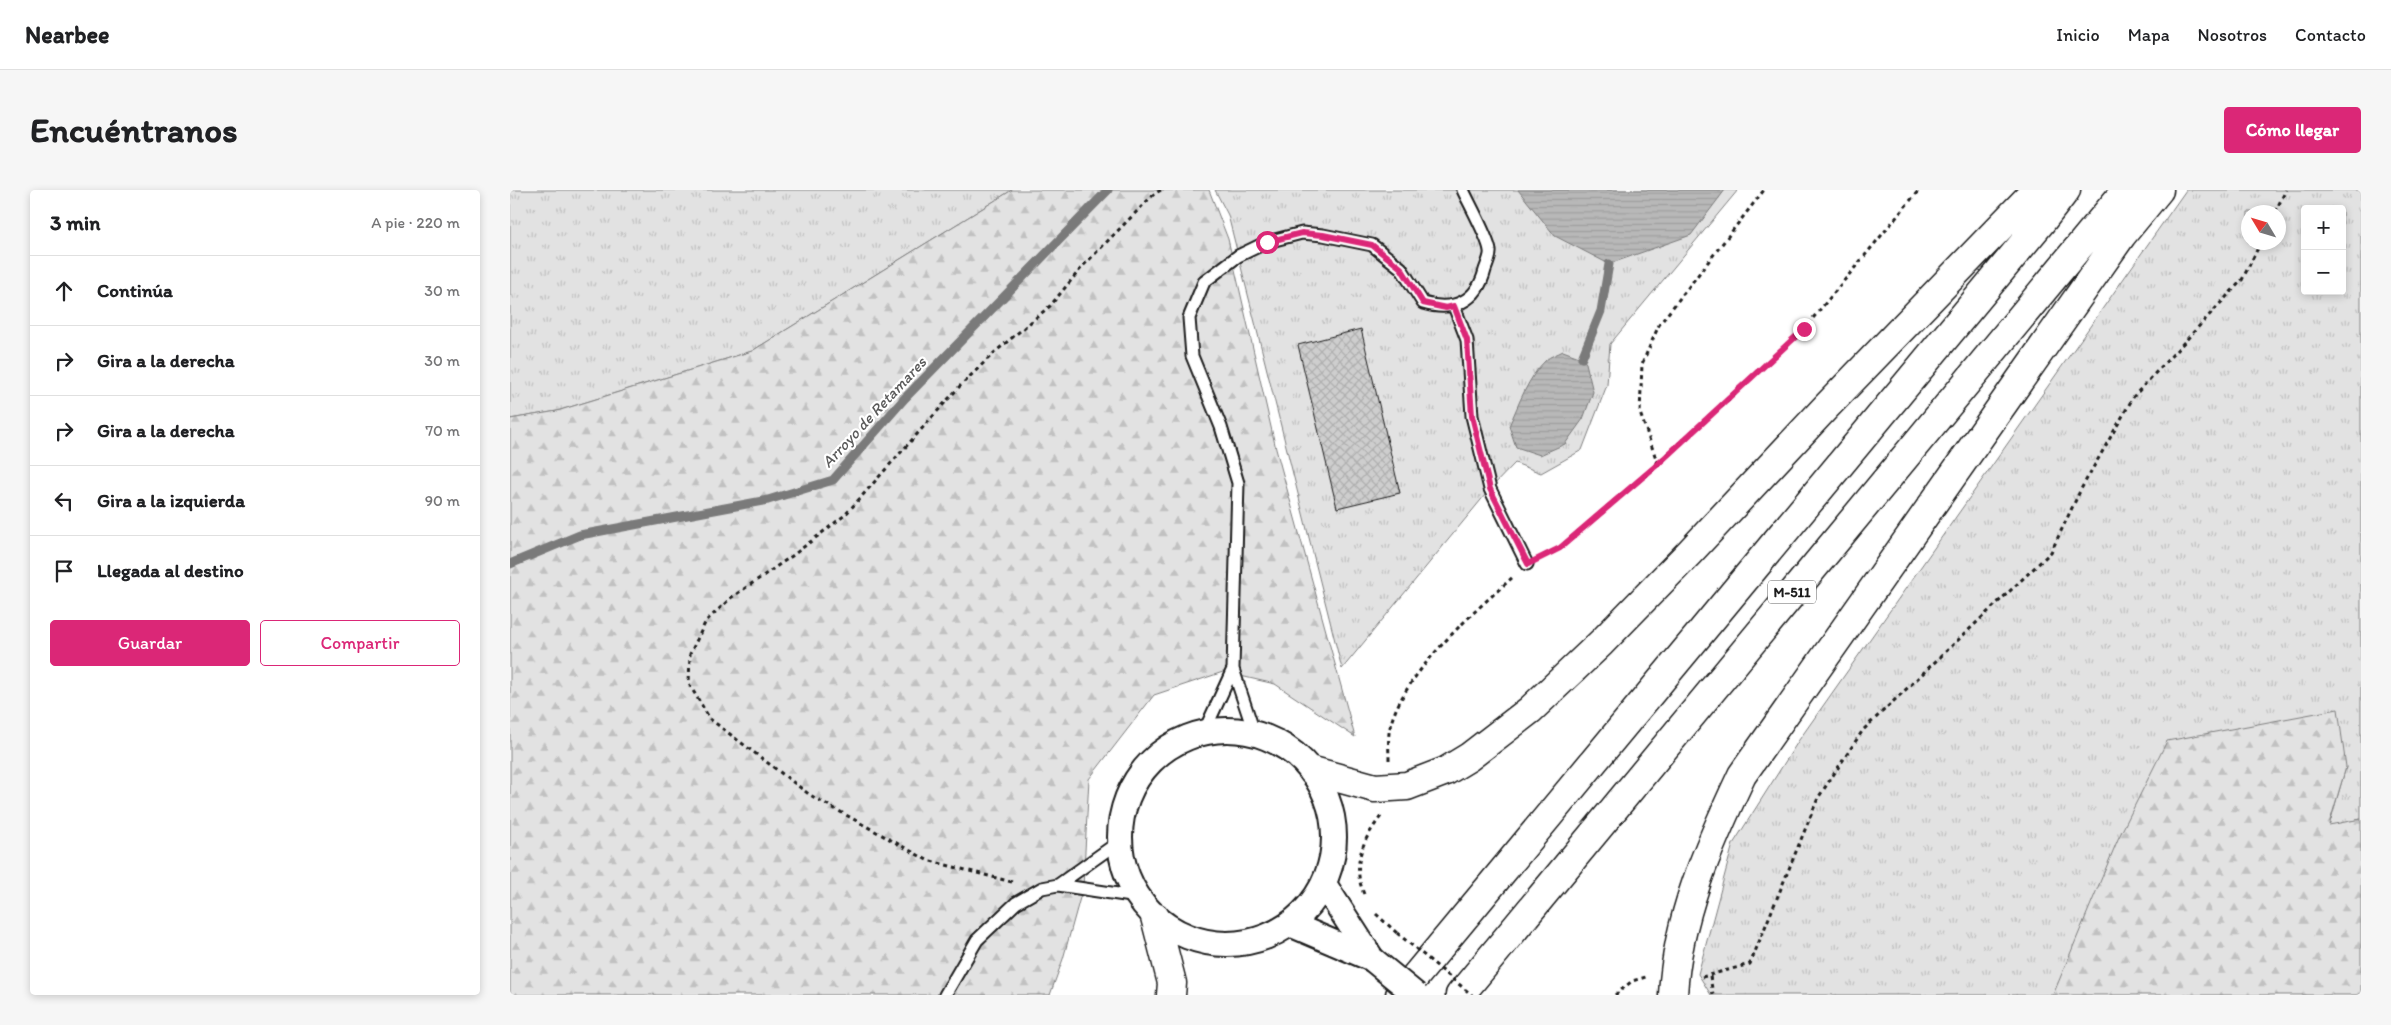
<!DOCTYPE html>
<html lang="es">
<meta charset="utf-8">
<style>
:root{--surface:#fff;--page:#f6f6f6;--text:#202124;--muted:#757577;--line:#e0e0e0;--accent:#db2777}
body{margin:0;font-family:Itim,sans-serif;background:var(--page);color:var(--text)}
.controls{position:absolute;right:15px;top:15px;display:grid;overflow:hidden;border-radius:5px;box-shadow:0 2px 8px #0003}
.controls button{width:45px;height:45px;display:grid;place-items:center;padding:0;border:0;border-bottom:1px solid var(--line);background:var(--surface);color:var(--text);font:25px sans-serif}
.compass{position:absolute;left:1731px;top:15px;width:45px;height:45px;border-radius:50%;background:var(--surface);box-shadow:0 2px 8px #0003;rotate:308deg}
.stop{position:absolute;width:15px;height:15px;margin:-11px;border:4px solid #db2777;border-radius:50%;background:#fff}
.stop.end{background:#db2777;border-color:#fff;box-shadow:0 1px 5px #0008}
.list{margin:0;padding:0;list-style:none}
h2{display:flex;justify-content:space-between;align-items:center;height:65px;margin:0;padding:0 20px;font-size:21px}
h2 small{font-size:16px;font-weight:400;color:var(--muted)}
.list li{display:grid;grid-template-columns:32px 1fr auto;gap:15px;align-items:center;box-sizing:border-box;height:70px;padding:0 20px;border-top:1px solid var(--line)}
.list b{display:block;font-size:19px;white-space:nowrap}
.list em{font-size:16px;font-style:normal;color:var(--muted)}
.actions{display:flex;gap:10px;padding:15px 20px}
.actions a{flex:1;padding:11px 0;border:1px solid var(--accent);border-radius:5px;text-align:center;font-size:18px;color:var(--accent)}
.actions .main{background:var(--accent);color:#fff}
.icon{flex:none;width:28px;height:28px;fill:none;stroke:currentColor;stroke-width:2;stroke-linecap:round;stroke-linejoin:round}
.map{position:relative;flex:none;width:1851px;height:805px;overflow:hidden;border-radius:5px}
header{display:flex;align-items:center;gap:30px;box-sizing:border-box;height:70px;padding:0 25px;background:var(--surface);border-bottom:1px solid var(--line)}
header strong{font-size:24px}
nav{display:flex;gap:28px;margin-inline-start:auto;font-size:18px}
.intro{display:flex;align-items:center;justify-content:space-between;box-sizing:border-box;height:120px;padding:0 30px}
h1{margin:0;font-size:35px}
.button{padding:12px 22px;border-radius:5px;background:var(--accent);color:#fff;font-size:18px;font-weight:700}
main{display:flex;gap:30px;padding:0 30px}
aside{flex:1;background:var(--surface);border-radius:5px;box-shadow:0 2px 8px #0003}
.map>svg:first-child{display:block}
</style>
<header>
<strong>Nearbee</strong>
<nav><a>Inicio</a><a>Mapa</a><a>Nosotros</a><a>Contacto</a></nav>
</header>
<div class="intro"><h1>Encuéntranos</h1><a class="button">Cómo llegar</a></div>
<main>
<aside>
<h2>3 min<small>A pie · 220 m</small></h2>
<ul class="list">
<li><svg class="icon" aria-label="ahead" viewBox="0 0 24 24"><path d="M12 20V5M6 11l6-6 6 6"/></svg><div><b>Continúa</b></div><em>30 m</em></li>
<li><svg class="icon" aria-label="right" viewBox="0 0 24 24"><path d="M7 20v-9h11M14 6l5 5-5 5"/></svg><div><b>Gira a la derecha</b></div><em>30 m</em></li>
<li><svg class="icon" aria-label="right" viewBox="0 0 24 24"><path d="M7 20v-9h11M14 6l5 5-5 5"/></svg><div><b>Gira a la derecha</b></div><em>70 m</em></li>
<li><svg class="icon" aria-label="left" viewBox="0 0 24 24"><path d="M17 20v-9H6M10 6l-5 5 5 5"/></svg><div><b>Gira a la izquierda</b></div><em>90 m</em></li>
<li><svg class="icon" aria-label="arrive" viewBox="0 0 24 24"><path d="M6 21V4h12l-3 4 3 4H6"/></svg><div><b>Llegada al destino</b></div></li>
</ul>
<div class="actions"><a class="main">Guardar</a><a>Compartir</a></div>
</aside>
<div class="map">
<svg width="1851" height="805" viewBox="0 0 1851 805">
<defs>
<pattern id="grass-tufts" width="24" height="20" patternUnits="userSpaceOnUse" patternTransform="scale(1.25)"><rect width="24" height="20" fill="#e2e2e2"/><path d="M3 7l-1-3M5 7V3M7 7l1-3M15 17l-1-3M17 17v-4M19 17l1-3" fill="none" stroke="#c1c1c1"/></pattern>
<pattern id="forest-firs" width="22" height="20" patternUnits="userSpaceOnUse" patternTransform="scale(1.25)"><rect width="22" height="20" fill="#e2e2e2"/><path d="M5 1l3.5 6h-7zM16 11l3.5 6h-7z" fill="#c1c1c1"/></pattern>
<pattern id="water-rules" width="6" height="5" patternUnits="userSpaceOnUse" patternTransform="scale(1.25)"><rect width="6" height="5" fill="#b8b8b8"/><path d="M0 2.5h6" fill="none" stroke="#9e9e9e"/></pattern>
<pattern id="building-cross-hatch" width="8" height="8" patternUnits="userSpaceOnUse" patternTransform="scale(1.25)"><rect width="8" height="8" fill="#cecece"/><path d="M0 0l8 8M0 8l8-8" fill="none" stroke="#b0b0b0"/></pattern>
</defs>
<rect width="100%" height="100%" fill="#fff"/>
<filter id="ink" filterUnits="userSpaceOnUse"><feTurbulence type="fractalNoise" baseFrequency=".02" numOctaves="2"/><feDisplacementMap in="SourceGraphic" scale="10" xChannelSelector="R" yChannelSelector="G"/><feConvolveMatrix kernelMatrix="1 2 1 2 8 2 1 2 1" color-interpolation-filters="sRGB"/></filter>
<g filter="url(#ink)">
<!-- grass -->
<path fill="url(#grass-tufts)" stroke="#7f7f7f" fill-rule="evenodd" d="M0 0H502L242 161 47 221 0 229Z
M705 0H1228L1100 154 1097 195 1072 260 1031 283 1005 273 980 299 832 479 718 25Z
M1676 0H1851V629L1819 636 1836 577 1548 798 1543 805H1201L1188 784 1223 654 1289 550ZM1795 19H1832V101H1795ZM1738 22H1768V52H1738Z"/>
<!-- forest -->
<path fill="url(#forest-firs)" stroke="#7f7f7f" d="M502 0H699L718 49 766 259 845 547 765 494 713 482 644 505 579 589 573 697 553 769 540 805H0V229L47 221 242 161Z
M1828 519 1836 577 1819 635 1851 629V805H1543L1608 649 1657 551Z"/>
<!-- water -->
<path fill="url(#water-rules)" stroke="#7a7a7a" d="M1008 0H1215L1181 45 1099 74 1045 46Z
M1053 161 1072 168 1076 173 1083 202 1073 229 1055 254 1030 265 1006 257 999 236C1009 214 1018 187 1036 170 1040 166 1048 164 1053 161Z"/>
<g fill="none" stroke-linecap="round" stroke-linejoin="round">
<!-- stream -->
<path stroke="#7a7a7a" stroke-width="9" d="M1072 168 1091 121 1099 74
M0 374 70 345 258 310 323 290 395 208 598 0"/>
</g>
<!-- building -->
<path fill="url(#building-cross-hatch)" stroke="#1c1c1c" d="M851 139 890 303 827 318 788 155Z"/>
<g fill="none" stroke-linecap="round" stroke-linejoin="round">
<!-- service casing -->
<g stroke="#1c1c1c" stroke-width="15">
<path id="service" d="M944 116 957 150 962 226 980 299 1017 374
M694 542 723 479
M744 542 723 479 728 293 711 237 682 166 679 128 694 92 728 66 757 52 792 43 813 45 862 55 891 78 913 113C943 122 967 112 975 80 977 74 981 66 980 61 979 49 959 13 953 0
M548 695 610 651
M435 805 467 750 506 713 532 698 548 695 628 707"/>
</g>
<!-- minor casing -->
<g stroke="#1c1c1c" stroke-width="28">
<path id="minor" d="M610 647a107 107 0 1 1 214 0a107 107 0 1 1-214 0Z
M814 694 862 769
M780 734 862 769"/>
</g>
<!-- trunk casing -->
<g stroke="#1c1c1c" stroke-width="31">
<path id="trunk" d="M803 581 865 598 897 596 936 581 959 567 1020 520 1091 453 1179 363 1316 217 1526 0
M645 727 662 793 661 805
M890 805 1532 31 1556 0
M950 805 1616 0
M1163 805C1167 727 1199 655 1232 585L1612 45 1649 0"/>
</g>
<!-- path -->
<path stroke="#1c1c1c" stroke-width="3" stroke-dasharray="4 4" stroke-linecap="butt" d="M1765 22 1776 0
M1148 274 1130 223 1132 174 1149 135 1254 0
M1034 366 1050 358 1148 274 1294 139 1409 0
M879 570C879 562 878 552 879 543 887 488 963 423 1004 386
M502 692 417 670 300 605 200 529 179 494 180 464 196 431 222 407 282 366 335 325 449 197 485 162 540 116 573 76 644 4 651 0
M854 704C841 674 853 649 872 625
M866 724 887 743
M1200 786 1203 805
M1192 787 1240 774 1308 608 1353 540 1541 362 1571 299 1624 206 1732 90 1751 52
M1105 805 1122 791 1136 787"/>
<!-- service -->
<use href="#service" stroke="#fff" stroke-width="11"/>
<!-- minor -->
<use href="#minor" stroke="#fff" stroke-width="24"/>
<!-- trunk -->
<use href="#trunk" stroke="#fff" stroke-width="28"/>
<!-- minor-bridge casing -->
<g stroke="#1c1c1c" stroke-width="28" stroke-linecap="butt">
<path id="minor-bridge" d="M862 769 906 805"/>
</g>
<!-- path-bridge -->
<path stroke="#1c1c1c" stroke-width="3" stroke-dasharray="4 4" stroke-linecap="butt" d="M887 743 962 805"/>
<!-- minor-bridge -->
<use href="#minor-bridge" stroke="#fff" stroke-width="24"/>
</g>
</g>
<g fill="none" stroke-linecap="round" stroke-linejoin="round" filter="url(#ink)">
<!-- route -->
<path stroke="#db2777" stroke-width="6" d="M757 52 792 43 813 45 862 55 891 78 913 113 936 118 944 116 957 150 962 226 980 299 1018 374 1050 358 1148 274 1294 139"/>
</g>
<g text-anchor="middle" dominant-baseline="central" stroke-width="4.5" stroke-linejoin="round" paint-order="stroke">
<!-- shield labels -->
<rect fill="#fff" stroke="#606060" stroke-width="1" x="1258" y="390.5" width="48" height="23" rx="4"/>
<g font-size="14" font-weight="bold" fill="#1c1c1c">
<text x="1282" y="402">M-511</text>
</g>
<!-- water labels -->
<g font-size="16" font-style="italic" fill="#5a5a5a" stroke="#fff">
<text transform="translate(364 222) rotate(-47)">Arroyo de Retamares</text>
</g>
</g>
</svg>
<div class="controls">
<button>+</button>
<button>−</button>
</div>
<svg class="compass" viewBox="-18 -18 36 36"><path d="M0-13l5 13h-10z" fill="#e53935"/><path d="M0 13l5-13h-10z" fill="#757577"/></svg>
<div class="stop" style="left:757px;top:52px"></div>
<div class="stop end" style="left:1294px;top:139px"></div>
</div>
</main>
